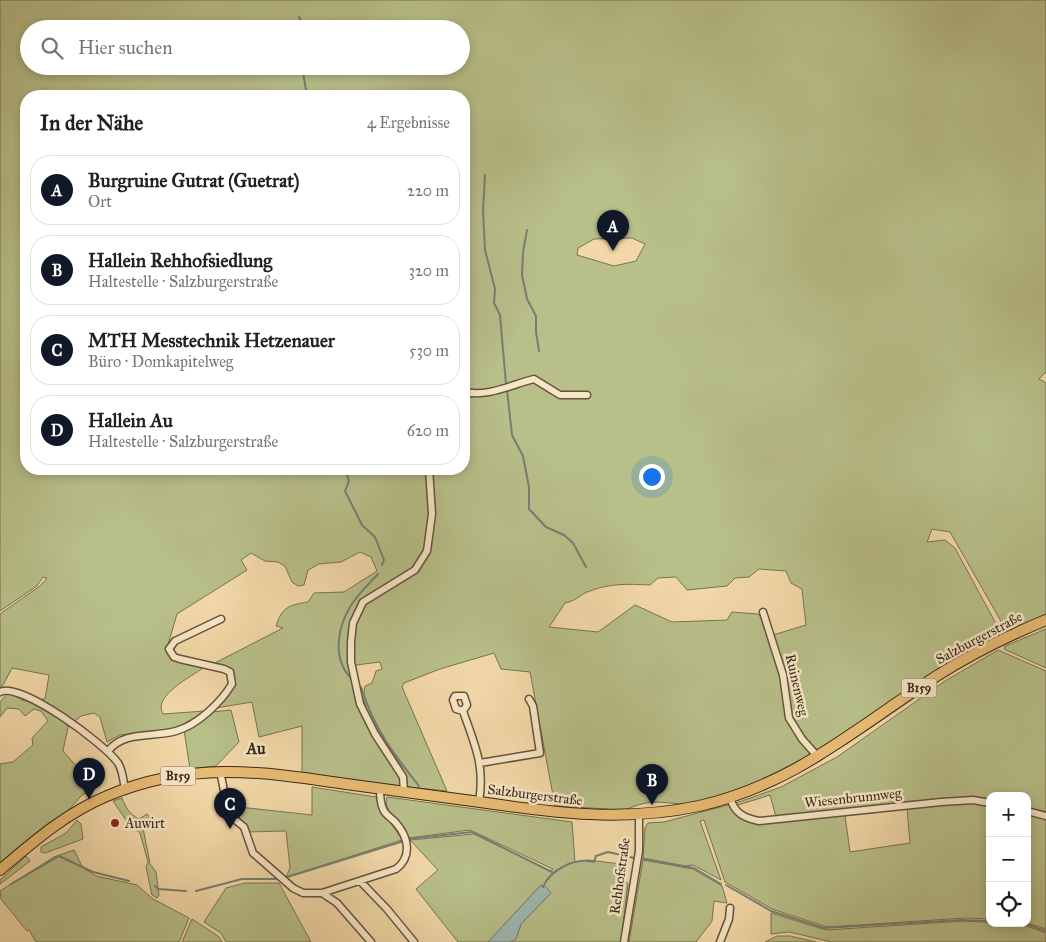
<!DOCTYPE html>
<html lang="de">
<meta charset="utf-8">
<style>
:root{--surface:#fff;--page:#f6f6f6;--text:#202124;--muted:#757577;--line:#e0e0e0;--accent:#111827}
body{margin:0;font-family:"IM FELL Great Primer",serif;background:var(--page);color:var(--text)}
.controls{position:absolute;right:15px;bottom:15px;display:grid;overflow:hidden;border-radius:10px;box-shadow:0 2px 8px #0003}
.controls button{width:45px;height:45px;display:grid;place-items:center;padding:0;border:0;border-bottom:1px solid var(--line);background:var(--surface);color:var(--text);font:25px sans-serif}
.you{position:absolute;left:651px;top:476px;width:18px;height:18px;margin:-12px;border:4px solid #fff;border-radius:50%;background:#1a73e8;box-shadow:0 0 0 8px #1a73e833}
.badge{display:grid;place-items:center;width:32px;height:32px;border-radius:50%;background:var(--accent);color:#fff;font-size:16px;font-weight:700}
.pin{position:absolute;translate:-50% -41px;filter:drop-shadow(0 1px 2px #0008)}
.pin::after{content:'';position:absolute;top:26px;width:18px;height:15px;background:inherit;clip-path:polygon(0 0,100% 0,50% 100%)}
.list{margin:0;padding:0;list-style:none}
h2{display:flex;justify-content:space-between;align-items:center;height:65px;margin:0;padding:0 20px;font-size:21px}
h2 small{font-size:16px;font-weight:400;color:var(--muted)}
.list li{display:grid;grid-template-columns:32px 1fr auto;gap:15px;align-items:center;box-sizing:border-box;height:70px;margin:0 10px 10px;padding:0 10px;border:1px solid var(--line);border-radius:20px}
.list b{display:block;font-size:19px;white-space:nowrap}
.list p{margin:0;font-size:16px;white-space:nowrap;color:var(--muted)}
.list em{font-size:16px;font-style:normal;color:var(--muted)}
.icon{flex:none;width:28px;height:28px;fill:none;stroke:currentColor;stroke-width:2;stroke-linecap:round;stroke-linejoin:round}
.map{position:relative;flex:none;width:1046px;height:942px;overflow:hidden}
.search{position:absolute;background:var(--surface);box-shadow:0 2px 8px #0003;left:20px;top:20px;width:450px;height:55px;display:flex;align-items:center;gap:12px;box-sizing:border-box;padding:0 18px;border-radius:28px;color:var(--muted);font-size:19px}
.panel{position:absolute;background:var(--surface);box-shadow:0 2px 8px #0003;left:20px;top:90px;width:450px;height:385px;border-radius:20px}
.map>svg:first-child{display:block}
</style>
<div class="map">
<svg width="1046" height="942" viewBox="0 0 1046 942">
<rect width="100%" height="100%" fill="#f2d8a8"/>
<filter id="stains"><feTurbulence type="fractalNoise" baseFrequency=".004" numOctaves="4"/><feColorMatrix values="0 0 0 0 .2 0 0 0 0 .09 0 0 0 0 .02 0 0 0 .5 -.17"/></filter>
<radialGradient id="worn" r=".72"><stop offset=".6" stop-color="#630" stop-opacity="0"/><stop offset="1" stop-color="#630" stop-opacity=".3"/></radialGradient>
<!-- green -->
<path fill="#b8bf89" stroke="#787351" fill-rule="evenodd" d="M0 0H1046V372L1039 379 1046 383V616L1011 631 1006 630 950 532 932 529 927 542 945 540 955 548 1001 633 926 679 818 752 797 728 791 717 773 635 806 625 802 589 791 583 786 571 759 569 749 577 735 578 727 586 687 590 676 577 658 578 650 585C629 584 610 583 590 591 580 594 579 600 565 603L549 627 598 632 635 605 672 622 727 620 732 612 758 614 763 620 781 673 789 722 812 754 803 762C768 777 733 796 695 803 678 806 662 800 646 803 634 805 625 811 613 813L608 809 555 806 530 672 501 669 494 653 440 669 404 683 402 687 447 791 408 787C405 752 356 724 365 686L372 683 376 671 382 669 380 662 356 665 353 686 400 776 401 787 302 774V726L259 737 252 702 216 708C228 694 240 688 231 670L213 664 283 628 276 626C282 607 289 605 308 602L314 593 344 592 377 571 371 557 360 552 341 562 319 564 308 570 304 585 298 586 292 582 285 566 278 562 265 561 251 553 241 560 247 570 177 614 167 648 173 659 203 668C191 677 152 696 163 714L205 711 177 728 120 735 107 742 100 717 94 713 81 716 75 721 62 713 68 727 63 751 95 787 81 796 66 813 0 865V764L13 762 33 745 32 738 48 721 41 711 34 709 25 716 19 709 7 708 0 717V702L8 693 24 701 45 699 49 675 12 668 3 685 0 687V614L40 586 47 578 43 577 37 586 0 611ZM29 29H461V66H29ZM26 96H464V469H26ZM632 238 645 244 636 261 614 266 577 255 578 248 594 239Z
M1046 629V668L1004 649 1005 646Z
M998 650 1046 671V815L1027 809V796H990V800L776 817 770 795 735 806 736 803 781 787 837 757 945 681Z
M959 668C886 715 820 770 738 800L820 761 934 681Z
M231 710 239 742 216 766 190 769 184 730 212 712Z
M312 787 376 797C380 816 393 823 402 840L286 877 290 868 286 831 247 832 244 823 230 806 312 815Z
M387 797 572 822 575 862 588 860 621 864 625 868V880L628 884 621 942H510L516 939 521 924 551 893 541 885 488 942H458L416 889 438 870 410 840 474 834 550 871 553 869 470 830 408 838C402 826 382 809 387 797Z
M122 798C126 808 129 814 139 819L147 814 150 818 143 828 150 864 156 872 159 895 157 898 152 895 146 867 148 862 140 833 128 823 113 801Z
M941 803H973L990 805V919L965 918 827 927 772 909 725 882 704 820 700 821 721 880 693 865 684 866 643 858 645 828 648 823 664 822 728 805 745 819 804 817 809 819 845 815 850 852 910 843 907 808Z
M1027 813 1046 818V929L1027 923Z
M77 820 81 824 83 839 45 853 41 852V847L66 833Z
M74 850 83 868 96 876 137 885 153 899 189 918 179 942H36L29 930 27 931 1 899 0 891 54 857Z
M26 856 30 861 0 884V880Z
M643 860 693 869 722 886 727 903 714 901 712 921 696 942H629Z
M245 883H279L311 942H226L221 933 204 922 226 888Z
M771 913 826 930 964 921 1021 924 1046 933V942H832L789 932 771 934Z
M192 919 218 936 222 942H182Z
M777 936H790L816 942H765Z"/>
<!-- water -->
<path fill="#9fb8b2" stroke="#767e75" d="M541 885 546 887 551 893 521 924 516 939 510 942H488Z"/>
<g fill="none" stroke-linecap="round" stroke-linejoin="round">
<!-- stream -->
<path stroke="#767e75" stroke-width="2" d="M299 17 305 29
M302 66 307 96
M485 175 483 211 485 250 495 289 494 303 500 315 506 384
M527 230 523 252 522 275 527 299 536 316V332L539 351
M507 390 512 435 523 456 529 487V509L546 527 564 535 573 543 586 567
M345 469 349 481 345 491 362 525 375 537 384 560 382 565
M352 679C332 660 337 629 350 607 357 595 369 584 378 574
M361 687C375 730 392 752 419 786
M408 839 472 832 552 872
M643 859 694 868 721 884
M284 878 404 841
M11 884 59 856 93 872 129 881
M726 885 771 911 824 928 961 920 990 921
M155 886 158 889 186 891
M543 887C550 870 575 857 594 862L596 856 608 852 634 858
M196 891 242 879H279
M1023 923 1046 931"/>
<!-- minor casing -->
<g stroke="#66533d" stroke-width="9">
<path id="minor" d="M464 392C489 397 510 385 534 379L560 395H587
M763 612 783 675 789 718 802 739 818 757
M0 692C20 681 105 744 118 763 123 771 123 780 125 789
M463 711 456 709 453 700 455 696H464L467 705 463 711C475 746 485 765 479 802
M108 751C125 730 152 738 176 731 198 725 221 702 232 684L230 672 224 669 180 659 174 657 169 649 175 641 221 619
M480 763 540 753 533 706 529 699
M220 771 229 815 244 827 253 853 293 888 303 893H322L396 869C412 857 409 838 396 823 392 818 385 815 383 809 380 802 380 795 380 789
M404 792 403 777 375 734 360 704 351 662V642L353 623 363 602 415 570 427 551 432 514 429 469
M730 797C734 813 744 818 759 821L941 802 973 800 990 803
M1027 811 1046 816
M360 881 387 909 414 942
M322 893 337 903 371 942
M624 942 639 851V815
M720 942 729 919 730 908"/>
</g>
<!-- primary casing -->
<g stroke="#382719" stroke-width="12">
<path id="primary" d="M0 870C33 842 66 813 107 796 189 761 260 771 346 784 390 790 435 796 480 802 555 813 624 822 699 806 795 784 856 728 935 677 971 654 1007 636 1046 620"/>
</g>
<!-- minor -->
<use href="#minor" stroke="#f7e6c6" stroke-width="6"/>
<!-- primary -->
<use href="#primary" stroke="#e9bc74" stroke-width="10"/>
</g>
<!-- markers -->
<circle fill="#8f2418" stroke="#f7e6c6" stroke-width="2" cx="115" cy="823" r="5"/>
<g text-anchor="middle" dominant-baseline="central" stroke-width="5" stroke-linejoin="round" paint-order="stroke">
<!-- shield labels -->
<g fill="#f7e6c6" stroke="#71604d" stroke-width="1">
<rect x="901.5" y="678.5" width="35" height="19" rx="4"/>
<rect x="160.5" y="766.5" width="35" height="19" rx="4"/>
</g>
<g font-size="12" font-weight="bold" fill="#382719">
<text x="919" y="688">B159</text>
<text x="178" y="776">B159</text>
</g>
<!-- street labels -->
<g font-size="14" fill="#382719" stroke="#f7e6c6">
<text transform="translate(979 638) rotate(-28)">Salzburgerstraße</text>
<text transform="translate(797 685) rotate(77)">Ruinenweg</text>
<text transform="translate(535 795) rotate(7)">Salzburgerstraße</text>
<text transform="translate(853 798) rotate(-6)">Wiesenbrunnweg</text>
<text transform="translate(620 876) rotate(-82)">Rehhofstraße</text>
</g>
<!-- poi labels -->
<g font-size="14" fill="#382719" stroke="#f7e6c6" text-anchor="start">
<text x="125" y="823">Auwirt</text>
</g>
<!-- quarter labels -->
<g font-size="16" font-weight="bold" fill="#382719" stroke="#f7e6c6">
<text x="256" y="748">Au</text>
</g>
</g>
<rect width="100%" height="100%" filter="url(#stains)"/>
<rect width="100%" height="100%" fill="url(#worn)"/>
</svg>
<div class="controls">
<button>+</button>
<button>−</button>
<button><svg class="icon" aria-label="locate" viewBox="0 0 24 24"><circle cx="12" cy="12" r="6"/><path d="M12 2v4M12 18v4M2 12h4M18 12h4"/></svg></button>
</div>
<div class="you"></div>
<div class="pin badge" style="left:613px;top:251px">A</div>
<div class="pin badge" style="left:652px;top:805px">B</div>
<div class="pin badge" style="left:230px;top:829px">C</div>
<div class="pin badge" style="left:89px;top:799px">D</div>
<div class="search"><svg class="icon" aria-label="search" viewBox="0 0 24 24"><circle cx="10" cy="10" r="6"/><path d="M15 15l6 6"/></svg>Hier suchen</div>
<section class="panel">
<h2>In der Nähe<small>4 Ergebnisse</small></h2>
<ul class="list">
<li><span class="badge">A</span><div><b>Burgruine Gutrat (Guetrat)</b><p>Ort</p></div><em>220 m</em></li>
<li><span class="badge">B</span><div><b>Hallein Rehhofsiedlung</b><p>Haltestelle · Salzburgerstraße</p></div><em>320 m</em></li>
<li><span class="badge">C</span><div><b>MTH Messtechnik Hetzenauer</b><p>Büro · Domkapitelweg</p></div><em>530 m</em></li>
<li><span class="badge">D</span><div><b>Hallein Au</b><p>Haltestelle · Salzburgerstraße</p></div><em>620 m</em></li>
</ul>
</section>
</div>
